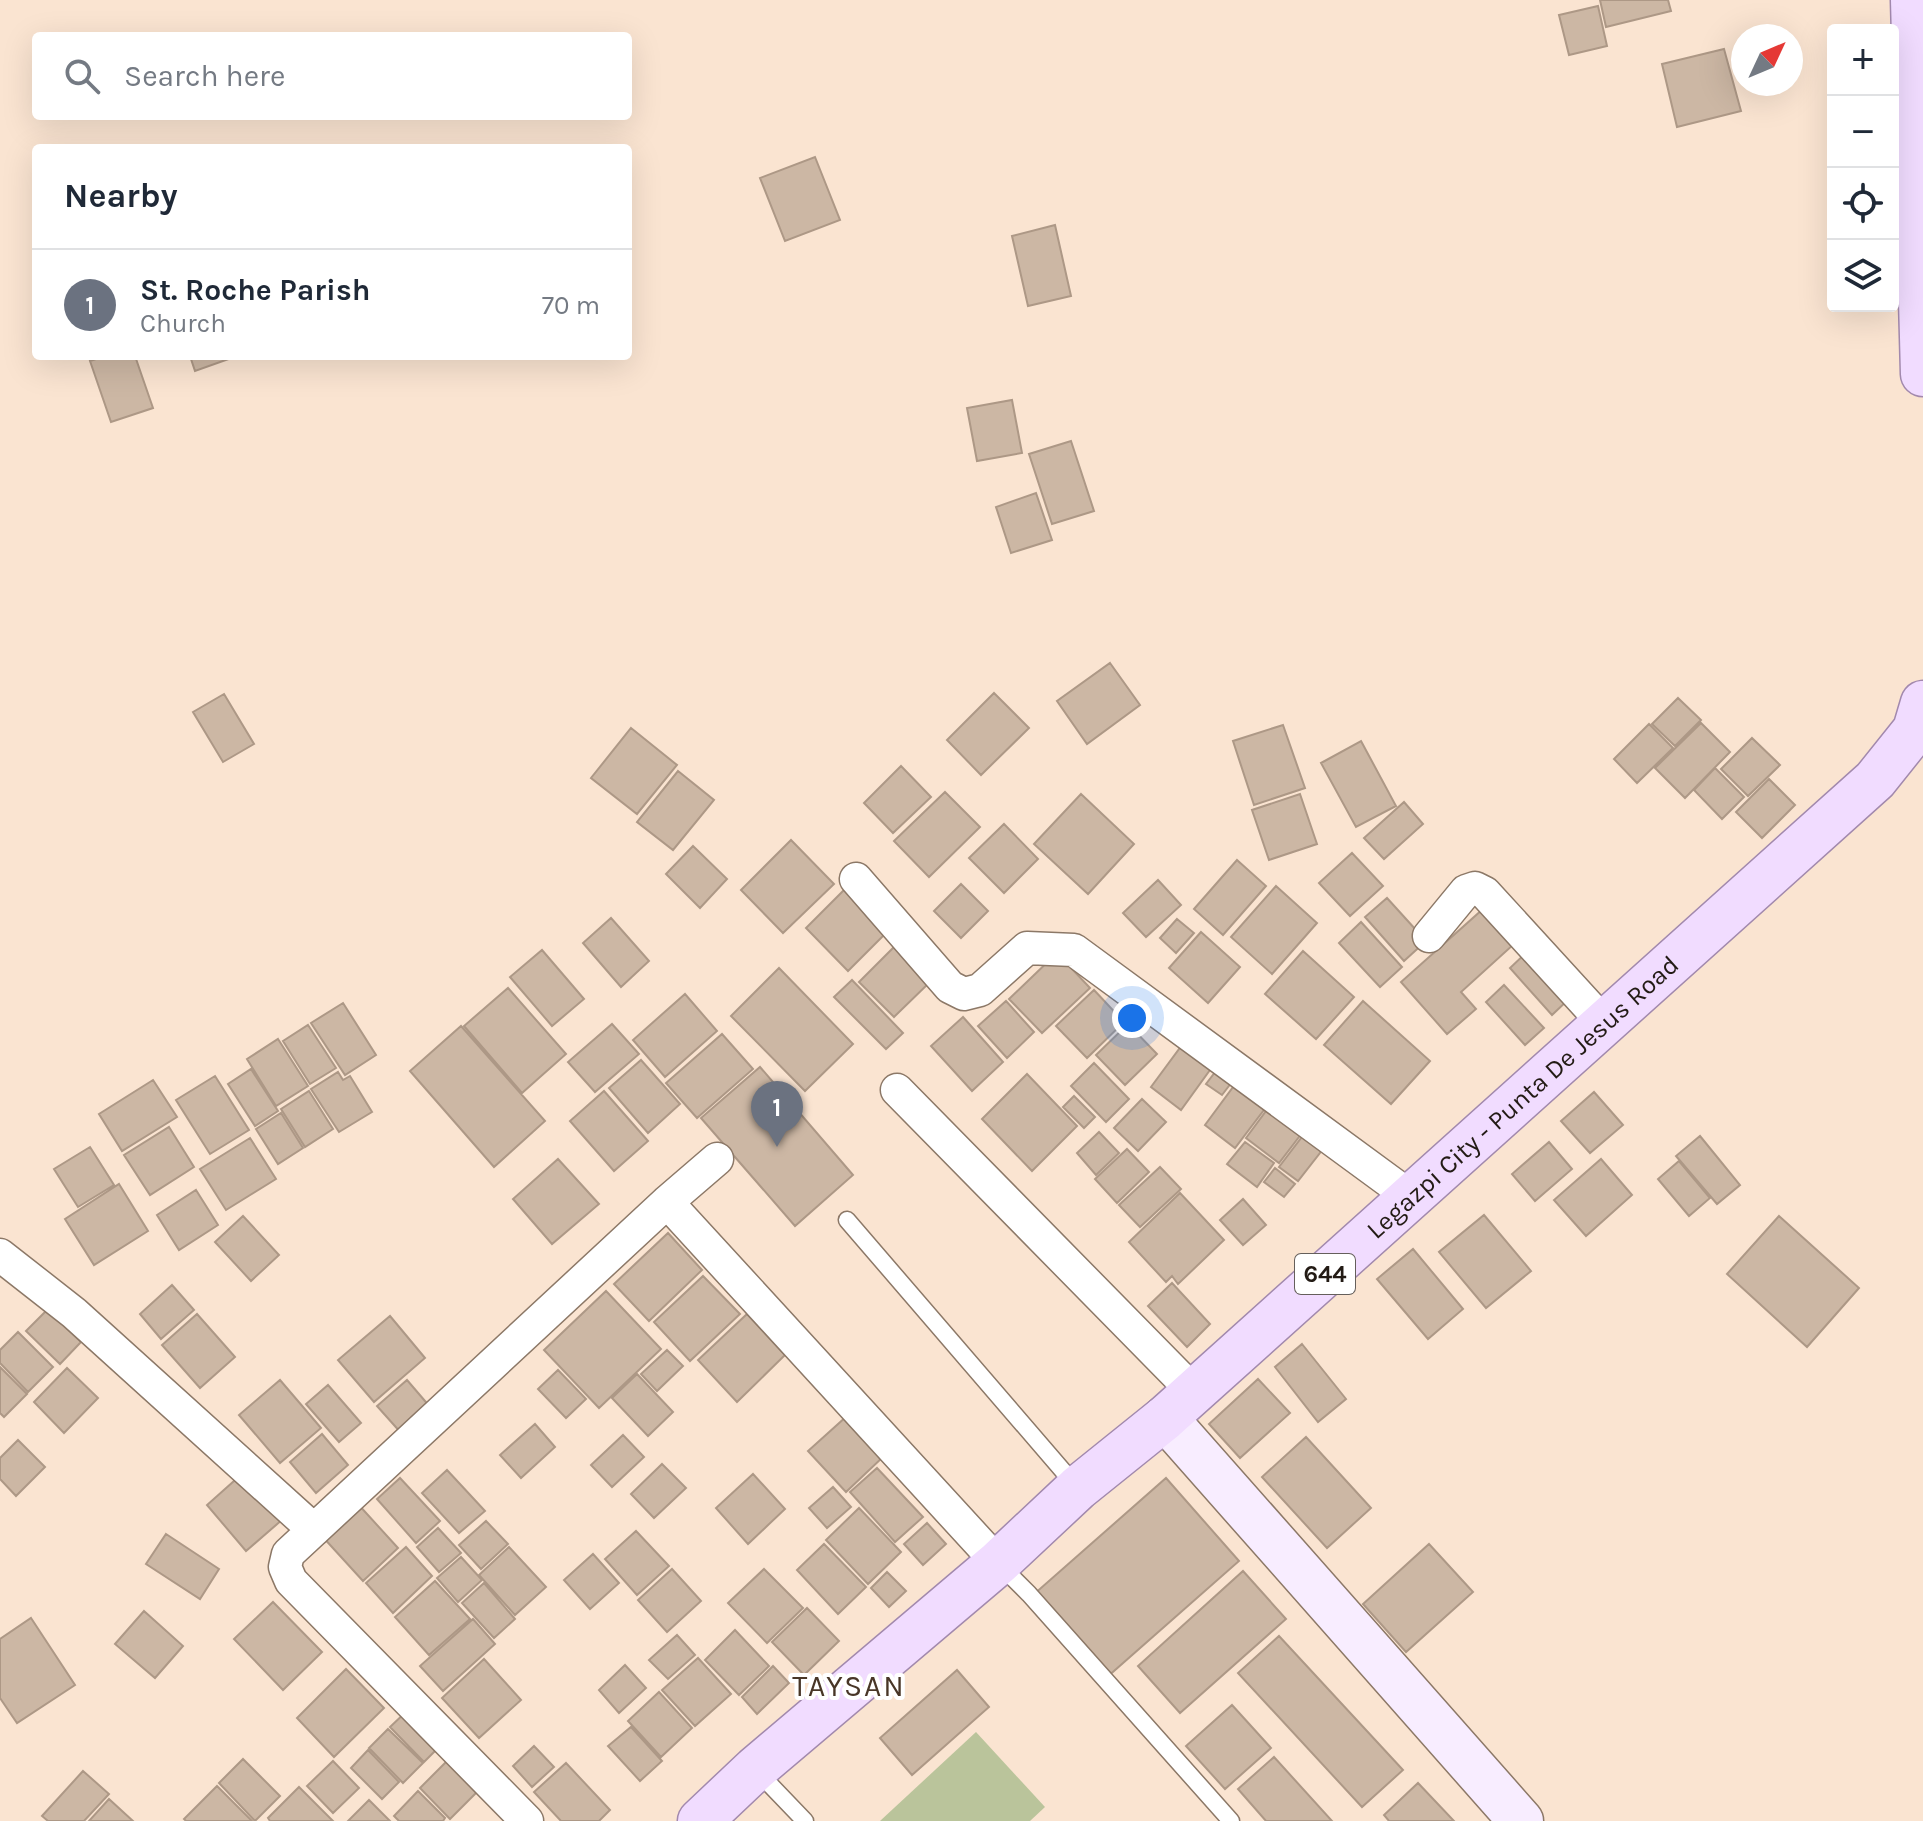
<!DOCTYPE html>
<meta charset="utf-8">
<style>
:root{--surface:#fff;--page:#f6f6f7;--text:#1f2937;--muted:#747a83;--line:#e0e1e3;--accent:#0f766e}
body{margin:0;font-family:Karla,sans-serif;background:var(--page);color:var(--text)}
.controls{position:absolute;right:24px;top:24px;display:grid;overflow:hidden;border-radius:8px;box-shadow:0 8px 32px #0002}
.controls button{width:72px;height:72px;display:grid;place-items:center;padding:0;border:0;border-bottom:2px solid var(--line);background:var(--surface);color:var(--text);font:40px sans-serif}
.compass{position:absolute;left:1731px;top:24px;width:72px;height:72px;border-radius:50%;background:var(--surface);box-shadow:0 8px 32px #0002;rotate:46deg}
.you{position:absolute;left:1132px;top:1018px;width:28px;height:28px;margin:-20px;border:6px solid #fff;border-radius:50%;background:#1a73e8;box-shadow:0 0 0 12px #1a73e833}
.badge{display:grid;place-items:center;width:52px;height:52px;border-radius:50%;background:var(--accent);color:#fff;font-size:26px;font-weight:700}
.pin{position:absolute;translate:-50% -66px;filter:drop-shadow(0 2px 4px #0008)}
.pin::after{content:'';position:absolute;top:42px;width:28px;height:24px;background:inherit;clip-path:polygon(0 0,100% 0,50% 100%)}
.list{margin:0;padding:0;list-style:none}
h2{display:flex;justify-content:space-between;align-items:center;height:104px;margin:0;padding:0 32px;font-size:34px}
h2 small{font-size:26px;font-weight:400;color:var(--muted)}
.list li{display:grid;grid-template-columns:52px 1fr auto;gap:24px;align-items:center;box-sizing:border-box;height:112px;padding:0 32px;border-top:2px solid var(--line)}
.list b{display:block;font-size:30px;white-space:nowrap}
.list p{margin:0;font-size:26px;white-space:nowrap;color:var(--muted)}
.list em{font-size:26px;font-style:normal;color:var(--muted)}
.icon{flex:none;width:44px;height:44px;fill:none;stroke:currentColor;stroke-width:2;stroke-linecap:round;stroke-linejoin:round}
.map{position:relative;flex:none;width:1923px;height:1821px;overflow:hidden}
.search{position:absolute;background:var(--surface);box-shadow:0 8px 32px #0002;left:32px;top:32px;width:600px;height:88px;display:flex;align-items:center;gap:20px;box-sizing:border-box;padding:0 28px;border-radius:8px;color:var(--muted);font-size:30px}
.panel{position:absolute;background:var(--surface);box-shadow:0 8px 32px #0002;left:32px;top:144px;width:600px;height:216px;border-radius:8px}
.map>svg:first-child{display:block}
</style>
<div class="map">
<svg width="1923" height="1821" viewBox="0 0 1923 1821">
<rect width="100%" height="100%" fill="#fae4d1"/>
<!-- green -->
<path fill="#bac49b" d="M976 1732 1045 1807 1030 1821H880Z"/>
<!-- building -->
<path fill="#ccb7a4" stroke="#ad9886" stroke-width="2" d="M1600 0H1668L1671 11 1606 27Z
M1598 6 1607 46 1569 55 1559 15Z
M1724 49 1741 111 1677 127 1662 64Z
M815 157 840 220 785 241 760 178Z
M1055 225 1071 296 1028 306 1012 236Z
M105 356H135L153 408 111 422 90 361Z
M190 356H237L195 371Z
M1012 400 1022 453 977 461 967 408Z
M1071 441 1094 511 1052 524 1029 454Z
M1036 493 1052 540 1011 553 996 507Z
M1110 663 1140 705 1087 744 1057 701Z
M994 693 1029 728 981 775 947 740Z
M224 694 254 744 223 762 193 712Z
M1678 698 1701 720 1675 746 1652 724Z
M1701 723 1730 752 1685 798 1655 768Z
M1649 724 1673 748 1637 783 1614 759Z
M1283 725 1305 788 1254 805 1233 741Z
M631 728 677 765 637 814 591 778Z
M1752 738 1780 765 1748 796 1721 769Z
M1361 741 1396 806 1356 827 1321 763Z
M901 766 931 797 893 833 864 803Z
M1715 768 1744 797 1722 819 1694 790Z
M678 771 714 800 673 850 637 822Z
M1769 779 1795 805 1762 838 1736 812Z
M945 792 980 827 929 877 894 841Z
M1081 794 1134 844 1088 894 1034 844Z
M1300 794 1317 844 1269 860 1252 810Z
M1404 802 1423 824 1384 859 1364 838Z
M1004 824 1038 859 1004 893 969 858Z
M791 840 834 884 783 933 741 890Z
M693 846 727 879 700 908 666 874Z
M1352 853 1383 886 1350 916 1319 883Z
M1237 860 1266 886 1223 935 1194 909Z
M1158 880 1181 905 1146 937 1123 913Z
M851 883 893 926 848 971 806 928Z
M961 884 988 911 961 938 934 911Z
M1276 886 1317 923 1272 974 1231 937Z
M1387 898 1426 941 1404 961 1365 917Z
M1483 909 1514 944 1461 992 1476 1009 1447 1034 1401 982Z
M611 918 649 961 621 987 583 943Z
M1177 919 1194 933 1176 953 1160 938Z
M1361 922 1402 967 1380 987 1339 943Z
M1201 932 1240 967 1208 1003 1169 968Z
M895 946 930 982 894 1017 859 982Z
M542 950 584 999 552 1026 510 977Z
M1303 951 1354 997 1316 1039 1265 994Z
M1528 951 1570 998 1552 1015 1510 968Z
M1057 953 1090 988 1042 1033 1009 999Z
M779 968 853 1044 805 1091 731 1016Z
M852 980 903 1033 886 1049 834 997Z
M1504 985 1544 1028 1525 1045 1486 1002Z
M508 988 566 1054 522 1093 464 1026Z
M1094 990 1124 1022 1087 1058 1056 1026Z
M685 994 717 1031 665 1077 633 1040Z
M1006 1001 1034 1032 1007 1058 978 1026Z
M1363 1001 1430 1061 1391 1104 1324 1045Z
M343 1003 376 1055 345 1075 311 1023Z
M963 1017 1003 1062 972 1091 931 1046Z
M612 1024 639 1054 595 1092 568 1062Z
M1128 1024 1157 1054 1125 1085 1096 1055Z
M308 1025 336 1068 310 1084 283 1041Z
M461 1026 545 1121 494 1167 410 1071Z
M722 1034 753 1069 697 1118 666 1083Z
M278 1039 308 1086 276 1106 247 1059Z
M1185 1041 1215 1063 1181 1110 1151 1087Z
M641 1060 680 1104 648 1133 609 1088Z
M1094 1063 1129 1099 1106 1122 1071 1086Z
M1222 1063 1238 1074 1222 1095 1206 1084Z
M760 1067 853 1175 795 1226 701 1118Z
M251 1069 278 1111 255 1126 228 1084Z
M338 1072 343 1080 350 1076 372 1112 339 1132 311 1089Z
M1027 1074 1077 1126 1032 1171 982 1119Z
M1242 1075 1273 1098 1235 1148 1205 1125Z
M215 1076 249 1130 210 1154 176 1100Z
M153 1080 177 1117 122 1151 99 1114Z
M309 1091 333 1129 305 1147 281 1109Z
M604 1091 648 1141 614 1171 570 1121Z
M1594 1092 1623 1125 1590 1153 1561 1121Z
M1074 1096 1095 1117 1084 1128 1063 1107Z
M1142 1099 1166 1122 1138 1151 1114 1128Z
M1269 1107 1302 1133 1279 1163 1246 1138Z
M281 1113 303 1148 278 1164 256 1129Z
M169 1127 194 1167 150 1195 124 1155Z
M1308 1129 1327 1144 1298 1181 1279 1167Z
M1099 1132 1119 1153 1096 1175 1077 1153Z
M1700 1136 1740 1185 1717 1204 1676 1156Z
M250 1138 276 1179 226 1210 200 1169Z
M1245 1142 1274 1163 1257 1187 1227 1164Z
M1549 1142 1572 1169 1535 1201 1512 1174Z
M90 1147 114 1185 78 1207 54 1169Z
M1127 1149 1149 1172 1117 1203 1095 1179Z
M558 1159 599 1204 552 1244 513 1199Z
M1601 1159 1632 1195 1586 1236 1554 1200Z
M1679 1161 1710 1198 1689 1216 1658 1179Z
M1160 1167 1181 1189 1140 1227 1119 1205Z
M1275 1168 1295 1184 1284 1197 1264 1182Z
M119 1184 148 1231 94 1265 65 1219Z
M196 1190 218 1225 179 1250 157 1215Z
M1180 1193 1224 1240 1178 1284 1172 1276 1166 1282 1129 1242Z
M1243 1199 1266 1225 1243 1245 1220 1220Z
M1484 1215 1531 1271 1486 1308 1439 1252Z
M243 1216 279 1255 251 1281 215 1242Z
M1779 1216 1859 1288 1807 1347 1727 1274Z
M668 1233 702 1270 649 1321 614 1284Z
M1413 1249 1463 1309 1428 1339 1377 1279Z
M703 1276 740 1314 690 1361 654 1322Z
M1172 1283 1210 1324 1187 1347 1148 1306Z
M172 1285 194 1310 161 1339 140 1314Z
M606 1291 661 1349 599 1408 544 1350Z
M48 1309 81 1342 60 1364 26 1331Z
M197 1314 235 1357 200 1388 162 1345Z
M747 1314 785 1355 737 1402 698 1360Z
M390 1316 425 1358 374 1402 338 1360Z
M18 1332 53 1367 28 1392 0 1363V1350Z
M1302 1344 1346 1399 1318 1422 1275 1367Z
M667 1350 683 1366 657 1391 641 1374Z
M0 1367 27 1394 4 1417 0 1413Z
M67 1368 98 1398 64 1433 34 1402Z
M558 1370 586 1399 566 1418 538 1389Z
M637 1374 673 1412 648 1436 612 1398Z
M1258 1379 1290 1413 1240 1458 1209 1424Z
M280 1380 321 1428 280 1463 239 1415Z
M407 1380 431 1408 402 1434 377 1406Z
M328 1385 361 1423 339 1442 306 1404Z
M847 1416 884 1456 846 1492 808 1451Z
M535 1424 555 1447 521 1478 500 1455Z
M322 1434 348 1465 316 1493 290 1462Z
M623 1435 644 1457 612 1487 591 1465Z
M1306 1437 1371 1508 1327 1548 1262 1477Z
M18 1440 45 1467 16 1496 0 1479V1458Z
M662 1464 686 1488 654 1518 631 1494Z
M877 1468 923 1517 895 1542 850 1492Z
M447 1470 485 1511 459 1533 422 1493Z
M243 1473 283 1519 246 1551 207 1505Z
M753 1474 785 1509 748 1544 716 1508Z
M400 1478 440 1521 416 1543 377 1499Z
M1166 1478 1239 1561 1106 1678 1033 1595Z
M833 1487 851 1507 827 1528 809 1508Z
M357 1503 398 1548 363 1581 321 1535Z
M859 1508 901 1552 868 1584 826 1540Z
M486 1521 508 1544 481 1569 459 1545Z
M927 1523 946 1544 923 1565 904 1544Z
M438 1528 461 1553 439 1572 417 1547Z
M636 1531 669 1566 637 1595 605 1559Z
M166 1534 219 1569 200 1599 146 1564Z
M824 1544 866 1587 838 1614 797 1570Z
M1429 1544 1473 1592 1406 1652 1363 1604Z
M406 1547 432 1576 393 1613 366 1583Z
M509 1547 546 1587 515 1615 479 1575Z
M593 1554 619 1583 590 1609 564 1580Z
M461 1557 482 1580 458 1602 437 1578Z
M672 1569 701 1601 667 1632 638 1600Z
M764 1569 803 1608 767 1643 728 1603Z
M1243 1571 1286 1619 1180 1713 1138 1666Z
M887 1572 906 1591 889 1607 871 1588Z
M435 1581 470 1619 429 1655 395 1617Z
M484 1583 515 1619 494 1638 462 1603Z
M273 1602 322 1652 283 1690 234 1639Z
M807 1608 839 1641 804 1675 772 1642Z
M144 1611 183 1646 155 1678 115 1644Z
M31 1618 75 1685 17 1723 0 1698V1639Z
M473 1619 495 1644 443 1691 420 1666Z
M735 1630 769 1666 739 1695 705 1660Z
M677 1635 695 1655 668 1679 649 1660Z
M1279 1636 1403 1770 1362 1807 1238 1673Z
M698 1658 731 1694 695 1726 662 1690Z
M484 1659 521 1700 479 1738 442 1698Z
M625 1665 646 1688 619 1713 599 1690Z
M773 1666 789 1683 757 1714 742 1697Z
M346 1669 384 1708 334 1757 297 1718Z
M957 1670 989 1707 912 1775 880 1738Z
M659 1692 692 1728 661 1757 628 1721Z
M1232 1705 1271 1748 1225 1789 1186 1746Z
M408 1710 442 1744 424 1762 390 1727Z
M631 1727 662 1761 640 1781 608 1746Z
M388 1729 423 1763 403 1783 369 1748Z
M534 1746 554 1767 532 1787 513 1766Z
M368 1750 399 1782 382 1799 351 1768Z
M452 1756 482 1787 450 1819 420 1788Z
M1274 1757 1332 1821H1266L1238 1789Z
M243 1759 280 1796 255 1821 219 1783Z
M333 1761 359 1788 333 1813 307 1786Z
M566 1763 610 1810 599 1821H561L534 1792Z
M83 1771 109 1794 84 1821H48L42 1816Z
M1418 1783 1454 1821H1389L1384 1815Z
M217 1786 252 1821H186L184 1819Z
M299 1787 333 1821H270L268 1818Z
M418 1791 445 1818 443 1821H399L394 1816Z
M109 1799 133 1821H89Z
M369 1800 390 1821H348Z"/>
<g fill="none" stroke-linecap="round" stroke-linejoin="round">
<!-- lane casing -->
<g stroke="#8c7867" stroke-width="19">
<path id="lane" d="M847 1220 1076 1486
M999 1564 1029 1594 1231 1821
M756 1770 805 1821"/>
</g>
<!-- street casing -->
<g stroke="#8c7867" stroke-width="35">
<path id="street" d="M856 879 950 987 964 994 980 990 1027 948 1074 950 1412 1198
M1429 936 1466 891 1475 888 1485 893 1603 1022
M897 1090 1193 1391
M667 1202 998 1563
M0 1255 74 1313 314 1530
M527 1821 291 1581 285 1567 288 1554 667 1202 717 1159"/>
</g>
<!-- secondary casing -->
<g stroke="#8c7867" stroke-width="47">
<path id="secondary" d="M1165 1418 1521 1821"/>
</g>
<!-- primary casing -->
<g stroke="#a289ad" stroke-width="47">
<g id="primary">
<path d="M1913 0 1923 374"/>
<path id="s1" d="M700 1821 755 1769 998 1563 1078 1488 1165 1418 1875 780 1915 730 1923 703"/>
</g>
</g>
<!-- lane -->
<use href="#lane" stroke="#fff" stroke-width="16"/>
<!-- street -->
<use href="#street" stroke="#fff" stroke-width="32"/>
<!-- secondary -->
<use href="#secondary" stroke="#f8edff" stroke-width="44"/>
<!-- primary -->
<use href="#primary" stroke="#f1dcff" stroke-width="44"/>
</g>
<g text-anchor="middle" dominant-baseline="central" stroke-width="8" stroke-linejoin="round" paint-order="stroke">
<!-- shield labels -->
<rect fill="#fff" stroke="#655f5b" stroke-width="2" x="1295" y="1254" width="60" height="40" rx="6"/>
<g font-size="24" font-weight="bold" fill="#231b15">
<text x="1325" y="1274">644</text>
</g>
<!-- street labels -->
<g font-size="26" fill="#231b15" stroke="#fff">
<text stroke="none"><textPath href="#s1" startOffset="1096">Legazpi City - Punta De Jesus Road</textPath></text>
</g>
<!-- quarter labels -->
<g font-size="30" letter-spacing="2" fill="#483627" stroke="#fff">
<text x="849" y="1686">TAYSAN</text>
</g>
</g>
</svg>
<div class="controls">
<button>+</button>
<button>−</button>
<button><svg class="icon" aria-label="locate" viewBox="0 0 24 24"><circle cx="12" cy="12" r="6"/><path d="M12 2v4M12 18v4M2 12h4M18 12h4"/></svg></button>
<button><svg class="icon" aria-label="layers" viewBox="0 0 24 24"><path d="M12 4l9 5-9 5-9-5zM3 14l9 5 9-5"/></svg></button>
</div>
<svg class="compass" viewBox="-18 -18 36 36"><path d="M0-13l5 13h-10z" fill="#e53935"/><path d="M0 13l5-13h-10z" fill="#747a83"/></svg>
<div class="you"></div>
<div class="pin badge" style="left:777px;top:1147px;background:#6b7280">1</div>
<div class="search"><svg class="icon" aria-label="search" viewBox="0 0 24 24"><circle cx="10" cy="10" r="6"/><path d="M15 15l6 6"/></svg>Search here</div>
<section class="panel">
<h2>Nearby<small></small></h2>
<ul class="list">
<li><span class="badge" style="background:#6b7280">1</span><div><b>St. Roche Parish</b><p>Church</p></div><em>70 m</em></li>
</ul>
</section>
</div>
